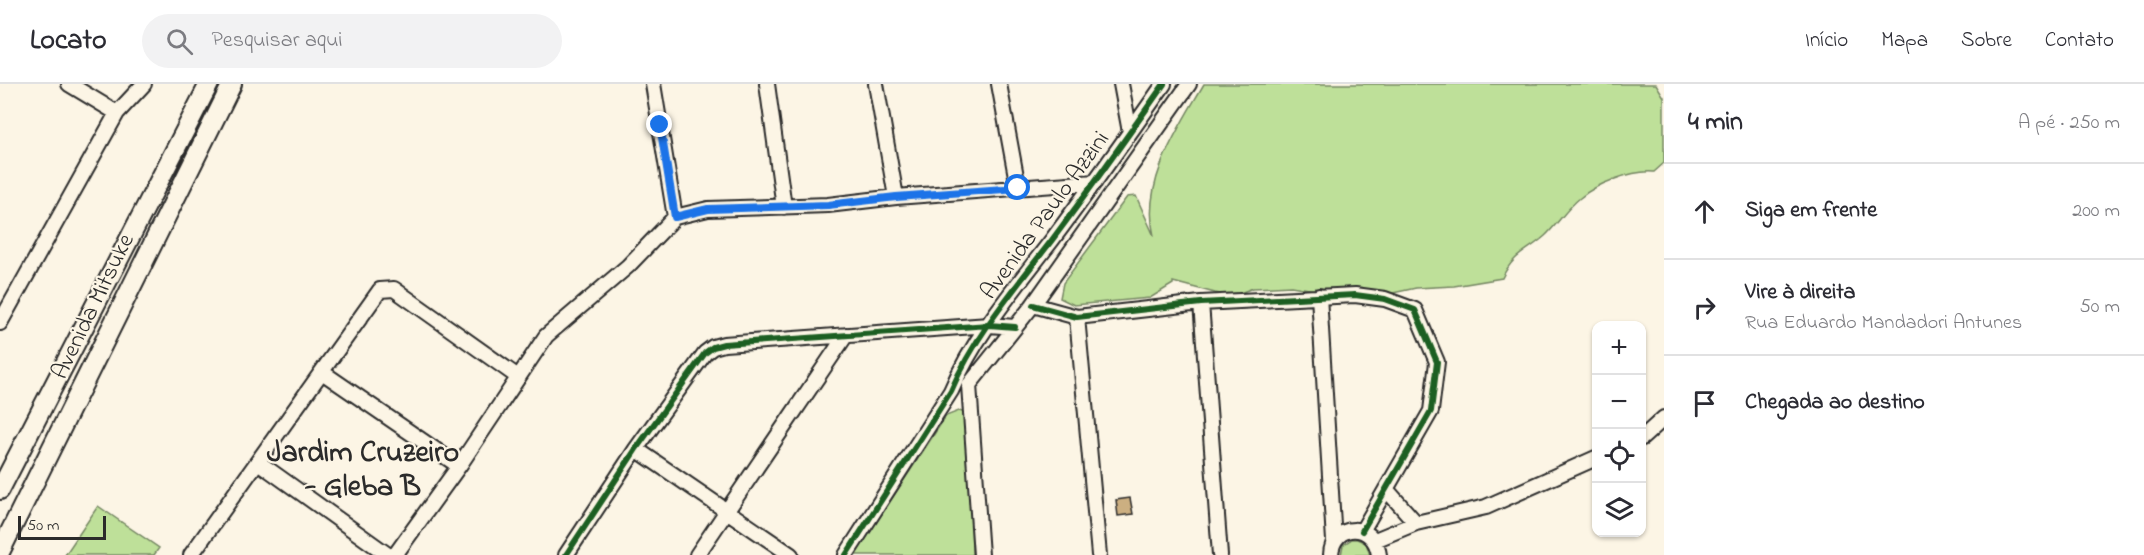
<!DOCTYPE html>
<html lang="pt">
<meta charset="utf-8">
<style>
:root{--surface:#fff;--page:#f2f2f3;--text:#2b2b33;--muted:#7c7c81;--line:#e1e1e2}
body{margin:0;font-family:"Indie Flower",sans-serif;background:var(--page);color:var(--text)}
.controls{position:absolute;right:18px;bottom:18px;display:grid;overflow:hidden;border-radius:12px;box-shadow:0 2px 4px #0004}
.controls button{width:54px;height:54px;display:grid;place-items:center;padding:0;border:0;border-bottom:2px solid var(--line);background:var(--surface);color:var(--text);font:30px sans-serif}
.scale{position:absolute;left:18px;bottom:15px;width:88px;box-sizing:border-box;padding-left:6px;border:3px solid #2b2b2b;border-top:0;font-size:16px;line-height:21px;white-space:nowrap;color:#2b2b2b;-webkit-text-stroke:4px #fcf5e5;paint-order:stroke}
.stop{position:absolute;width:18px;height:18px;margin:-14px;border:4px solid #1a73e8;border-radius:50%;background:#fff}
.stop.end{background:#1a73e8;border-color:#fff;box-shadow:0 2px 6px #0008}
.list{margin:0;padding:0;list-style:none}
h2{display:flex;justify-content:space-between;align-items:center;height:78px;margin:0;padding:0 24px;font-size:26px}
h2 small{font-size:20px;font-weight:400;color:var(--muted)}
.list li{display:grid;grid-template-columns:39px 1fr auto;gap:18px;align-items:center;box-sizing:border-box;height:96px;padding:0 24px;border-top:2px solid var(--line)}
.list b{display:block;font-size:22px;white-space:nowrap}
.list p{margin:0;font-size:20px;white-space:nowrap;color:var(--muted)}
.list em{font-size:20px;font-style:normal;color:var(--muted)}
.icon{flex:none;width:33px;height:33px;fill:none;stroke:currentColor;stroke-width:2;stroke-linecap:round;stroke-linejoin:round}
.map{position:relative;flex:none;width:1664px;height:471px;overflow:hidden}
header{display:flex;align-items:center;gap:36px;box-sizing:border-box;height:84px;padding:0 30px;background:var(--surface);border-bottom:2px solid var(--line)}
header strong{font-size:28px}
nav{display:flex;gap:33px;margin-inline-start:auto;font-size:21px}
.search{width:420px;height:54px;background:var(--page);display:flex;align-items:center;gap:15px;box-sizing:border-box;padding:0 21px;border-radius:33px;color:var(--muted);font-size:22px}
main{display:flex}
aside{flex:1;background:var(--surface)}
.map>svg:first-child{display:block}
</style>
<header>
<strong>Locato</strong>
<div class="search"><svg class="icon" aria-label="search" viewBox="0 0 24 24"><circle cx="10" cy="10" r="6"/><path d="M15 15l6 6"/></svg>Pesquisar aqui</div>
<nav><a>Início</a><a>Mapa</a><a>Sobre</a><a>Contato</a></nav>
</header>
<main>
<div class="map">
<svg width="1664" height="471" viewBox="0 0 1664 471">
<rect width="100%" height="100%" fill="#fcf5e5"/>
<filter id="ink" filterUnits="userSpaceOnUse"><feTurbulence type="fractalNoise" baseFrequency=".0167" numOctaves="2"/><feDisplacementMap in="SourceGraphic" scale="12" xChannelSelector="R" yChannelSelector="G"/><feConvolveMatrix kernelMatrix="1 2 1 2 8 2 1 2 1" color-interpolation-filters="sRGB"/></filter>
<g filter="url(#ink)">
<!-- green -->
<path fill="#bee099" stroke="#748662" stroke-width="1.5" d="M1204 0H1656L1664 13V79L1654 88C1632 86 1596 100 1580 114 1566 125 1557 141 1545 152 1527 168 1513 170 1502 194L1454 202 1416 204 1356 217 1329 212 1309 205 1291 202 1253 204 1232 212 1215 209 1173 198V200L1150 214 1074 221 1060 214 1063 199 1127 113 1136 112 1154 152C1141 98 1178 45 1204 0Z
M959 327 969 330 972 471H855L946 332Z
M98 422 159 464 154 471H65Z
M1352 455H1357L1366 459 1370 471H1341L1343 461Z"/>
<!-- building -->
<path fill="#ccaf81" stroke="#2b2b2b" stroke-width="1.5" d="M1130 414 1133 430 1118 432 1116 416Z"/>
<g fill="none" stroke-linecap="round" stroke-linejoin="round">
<!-- street casing -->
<g stroke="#2b2b2b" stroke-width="18">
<path id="street" d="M69 0 117 29
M653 0 675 133
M767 0 784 123
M876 0 896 113
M999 0 1018 103
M1121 0 1130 48
M675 133 708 125 828 121 896 113 1095 98
M1319 212 1334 457
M1201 219 1220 471
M1033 221 1077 233 1201 219 1355 211 1385 215 1415 226 1437 278 1431 327 1362 447
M1077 233 1099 471
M0 239 117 29 144 0
M322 288 459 382
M1642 354 1664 334
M636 365 791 471
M258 378 388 471
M1386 405 1416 439
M1375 456 1416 439 1486 423 1596 374
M191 471 380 206 394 205 518 293
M395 471 459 382 546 252 628 182 675 133
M566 471 636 365 705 269 713 263 724 260 989 241 1015 243
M697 471 846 251
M846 471 951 307C974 252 1016 203 1052 156 1090 105 1127 53 1164 0
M981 471 969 301 1033 221 1189 0
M1331 471C1332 438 1375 437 1379 471"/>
</g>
<!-- secondary casing -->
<g stroke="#2b2b2b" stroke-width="22">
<path id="secondary" d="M0 406 209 0
M0 468 232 0"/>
</g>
<!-- street -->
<use href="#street" stroke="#fcf5e5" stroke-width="14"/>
<!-- secondary -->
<use href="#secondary" stroke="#fcf5e5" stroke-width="18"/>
<!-- cycleway casing -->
<g stroke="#fcf5e5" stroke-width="10">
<path id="cycleway" d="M1033 221 1077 233 1201 219 1355 211 1385 215 1415 226 1437 278 1431 327 1362 447
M566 471 636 365 705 269 713 263 724 260 989 241 1015 243
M846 471 951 307C974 252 1016 203 1052 156 1090 105 1127 53 1164 0"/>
</g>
<!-- cycleway -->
<use href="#cycleway" stroke="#1b5e20" stroke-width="6"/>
</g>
</g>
<g fill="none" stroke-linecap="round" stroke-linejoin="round" filter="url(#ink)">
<!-- route -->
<path stroke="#1a73e8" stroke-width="8" d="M660 41 675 133 708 125 828 121 896 113 1018 104"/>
</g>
<g text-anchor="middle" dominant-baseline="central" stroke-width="4.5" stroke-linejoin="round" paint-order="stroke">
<!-- street labels -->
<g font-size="24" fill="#2b2b2b" stroke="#fcf5e5">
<text transform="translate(1046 132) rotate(-54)">Avenida Paulo Azzini</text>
<text transform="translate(94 223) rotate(-64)">Avenida Mitsuke</text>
</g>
<!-- district labels -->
<g font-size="30" font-weight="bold" fill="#2b2b2b" stroke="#fcf5e5">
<text x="363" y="370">Jardim Cruzeiro<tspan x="363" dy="34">- Gleba B</tspan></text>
</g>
</g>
</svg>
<div class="controls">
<button>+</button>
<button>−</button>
<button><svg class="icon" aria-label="locate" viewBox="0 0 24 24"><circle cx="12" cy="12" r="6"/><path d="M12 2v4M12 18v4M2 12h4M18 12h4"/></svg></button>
<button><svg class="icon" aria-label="layers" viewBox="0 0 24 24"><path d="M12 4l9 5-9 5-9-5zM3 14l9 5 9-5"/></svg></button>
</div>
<div class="scale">50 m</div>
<div class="stop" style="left:1018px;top:104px"></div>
<div class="stop end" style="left:660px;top:41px"></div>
</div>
<aside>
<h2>4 min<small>A pé · 250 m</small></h2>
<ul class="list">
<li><svg class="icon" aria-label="ahead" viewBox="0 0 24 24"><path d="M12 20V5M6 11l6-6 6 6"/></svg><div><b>Siga em frente</b></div><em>200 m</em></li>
<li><svg class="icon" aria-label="right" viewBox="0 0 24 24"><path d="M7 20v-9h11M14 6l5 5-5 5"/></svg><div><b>Vire à direita</b><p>Rua Eduardo Mandadori Antunes</p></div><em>50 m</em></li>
<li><svg class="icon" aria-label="arrive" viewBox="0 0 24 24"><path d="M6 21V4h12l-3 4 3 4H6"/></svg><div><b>Chegada ao destino</b></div></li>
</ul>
</aside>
</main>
